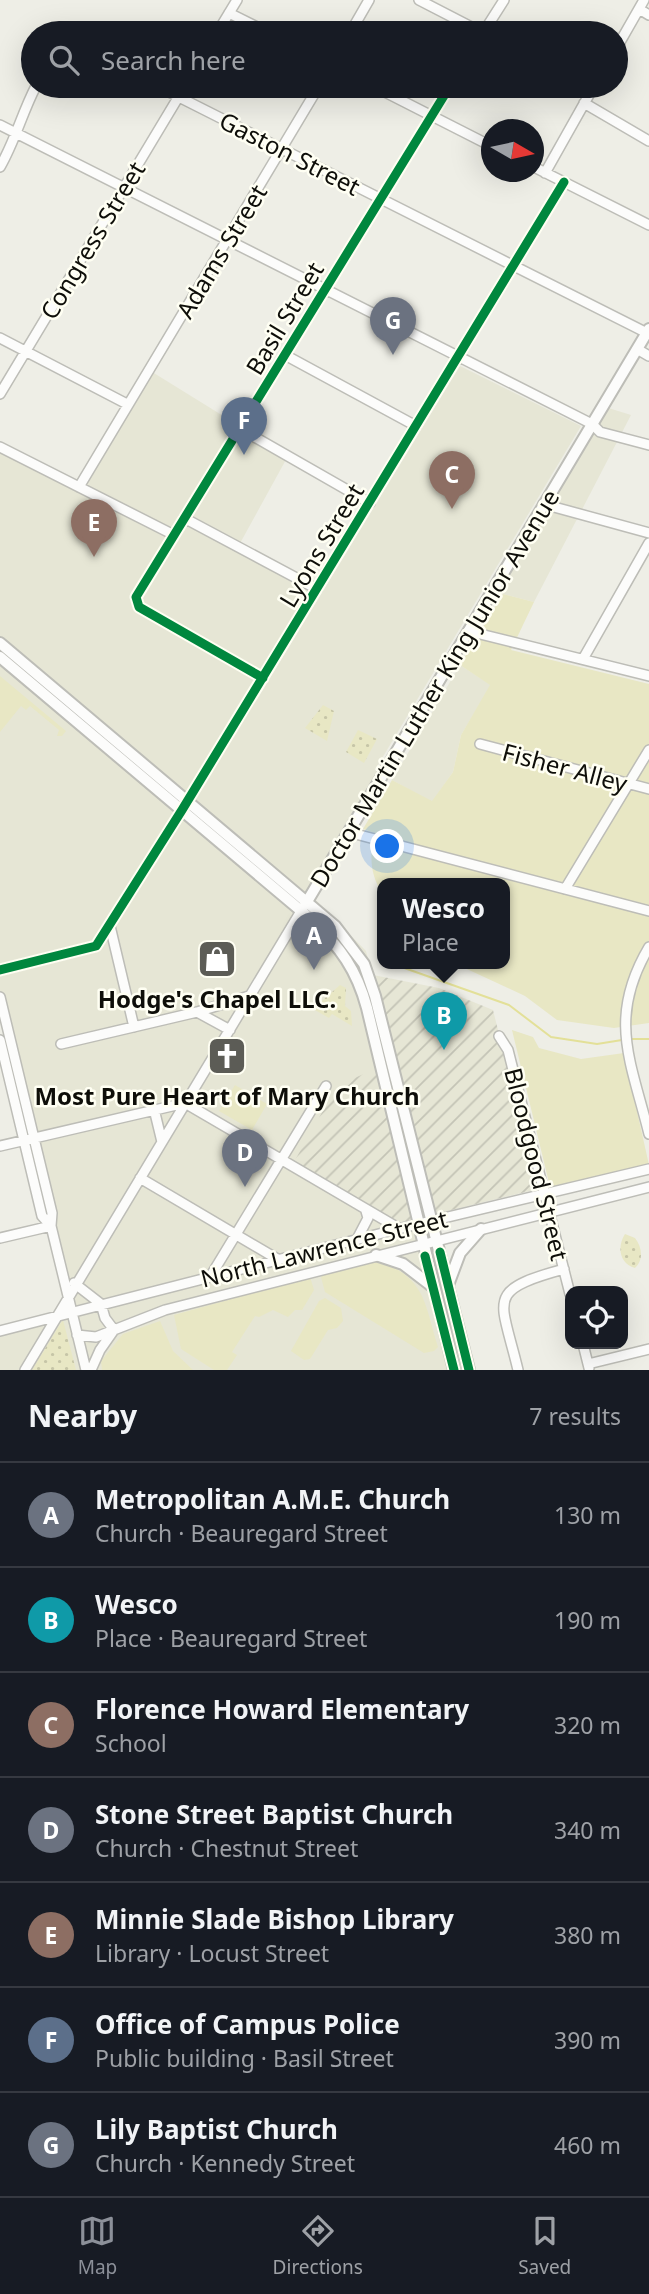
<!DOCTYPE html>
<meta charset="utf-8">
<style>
:root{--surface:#171b24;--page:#242831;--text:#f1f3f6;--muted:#9ea1a6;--line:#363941;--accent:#8c9099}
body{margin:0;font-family:"Noto Sans",sans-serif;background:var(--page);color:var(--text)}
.controls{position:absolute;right:21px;bottom:21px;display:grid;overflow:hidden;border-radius:14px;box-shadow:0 7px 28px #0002}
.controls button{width:63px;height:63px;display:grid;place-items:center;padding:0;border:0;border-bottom:2px solid var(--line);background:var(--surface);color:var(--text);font:35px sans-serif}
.compass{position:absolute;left:481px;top:119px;width:63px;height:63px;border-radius:50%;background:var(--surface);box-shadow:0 7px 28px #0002;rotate:99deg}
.you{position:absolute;left:388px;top:847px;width:24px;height:24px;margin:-18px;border:5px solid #fff;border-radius:50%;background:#1a73e8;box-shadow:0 0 0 10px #1a73e833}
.badge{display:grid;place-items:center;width:46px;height:46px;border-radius:50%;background:var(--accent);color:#fff;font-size:23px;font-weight:700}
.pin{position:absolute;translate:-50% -58px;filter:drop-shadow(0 2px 4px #0008)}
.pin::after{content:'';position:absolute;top:37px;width:24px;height:21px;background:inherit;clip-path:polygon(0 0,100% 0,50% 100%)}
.popup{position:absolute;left:377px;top:878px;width:133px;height:91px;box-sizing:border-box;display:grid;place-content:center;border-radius:14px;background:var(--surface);filter:drop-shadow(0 2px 5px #0005);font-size:23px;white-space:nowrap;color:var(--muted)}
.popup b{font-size:26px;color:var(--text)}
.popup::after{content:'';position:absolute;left:50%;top:100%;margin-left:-14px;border:14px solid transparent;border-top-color:var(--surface)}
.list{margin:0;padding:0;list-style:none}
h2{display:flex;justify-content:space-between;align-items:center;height:91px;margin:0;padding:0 28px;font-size:30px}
h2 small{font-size:23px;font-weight:400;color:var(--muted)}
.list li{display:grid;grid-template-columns:46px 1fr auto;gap:21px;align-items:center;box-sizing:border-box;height:105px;padding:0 28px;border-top:2px solid var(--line)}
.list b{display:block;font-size:26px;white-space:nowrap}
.list p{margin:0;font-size:23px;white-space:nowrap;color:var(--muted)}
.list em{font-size:23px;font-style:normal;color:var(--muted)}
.icon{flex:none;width:38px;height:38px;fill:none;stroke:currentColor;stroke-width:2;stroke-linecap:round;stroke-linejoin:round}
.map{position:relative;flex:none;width:649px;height:1370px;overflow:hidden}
.search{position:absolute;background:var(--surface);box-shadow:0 7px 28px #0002;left:21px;right:21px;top:21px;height:77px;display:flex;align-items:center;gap:18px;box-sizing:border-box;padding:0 24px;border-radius:38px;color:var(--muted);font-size:26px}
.sheet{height:826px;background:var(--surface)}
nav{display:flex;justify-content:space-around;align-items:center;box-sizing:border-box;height:98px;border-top:2px solid var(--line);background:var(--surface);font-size:19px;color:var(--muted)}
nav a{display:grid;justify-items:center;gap:4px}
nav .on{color:var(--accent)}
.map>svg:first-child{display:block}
</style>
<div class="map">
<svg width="649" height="1370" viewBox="0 0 649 1370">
<defs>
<pattern id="industrial-furrows" width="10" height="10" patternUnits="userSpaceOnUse" patternTransform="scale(1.75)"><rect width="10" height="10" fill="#e6e6d5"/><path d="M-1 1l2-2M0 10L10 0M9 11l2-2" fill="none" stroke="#c4c4b6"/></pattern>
<pattern id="park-dots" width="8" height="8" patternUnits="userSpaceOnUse" patternTransform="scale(1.75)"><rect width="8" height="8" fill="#e8e7c4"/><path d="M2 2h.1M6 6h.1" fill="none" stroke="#c6c5a7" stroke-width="1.8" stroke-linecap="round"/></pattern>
</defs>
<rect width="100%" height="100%" fill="#eeeee6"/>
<!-- built -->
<path fill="#e6e6d5" d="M460 366 581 426 375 770 382 775 311 895 366 951 397 1070 398 1223 424 1218 462 1370H0V1328L54 1316 63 1300 0 1019V447L79 487 149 370 288 456 238 547 317 589 252 698 256 701Z
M605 407 631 415 534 602 495 592Z
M460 665 491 685 461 735 453 772 432 802 392 780Z"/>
<!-- industrial -->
<path fill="url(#industrial-furrows)" d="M373 975 439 988 493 1010 538 1189 398 1223 294 1162 337 1086 368 1072 397 1070Z"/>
<!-- green -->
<path fill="#e8e7c4" d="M503 594 534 602 511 650 649 684V1023L614 1028 557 1020 525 996 456 964H505V884H383V894C369 874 370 855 374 833L363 829 392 780 432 801 453 772 461 735 490 685 460 665Z
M0 676 66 731 62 736H57L59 730 30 706 26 710 21 706 0 732Z
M512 1030 533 1037 539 1048 581 1059 624 1053 649 1165 550 1187Z
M235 1085 267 1104 252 1130 219 1111Z
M377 1260C426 1278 424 1302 438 1347L434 1351 424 1353 325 1292 321 1277 325 1273Z
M310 1277 314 1290 302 1310H295L288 1317 273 1310 259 1317 255 1316 232 1352 237 1355 227 1370H214L181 1349 174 1315Z
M325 1298 341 1308 343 1321 337 1328 328 1330 310 1359 304 1360 291 1351 319 1301Z
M160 1321 173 1351 193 1370H102L101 1361 123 1334Z"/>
<!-- park -->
<path fill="url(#park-dots)" d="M323 705 334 711 327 741 305 728Z
M358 730 377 739 364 763 346 752Z
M340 985 346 988 345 1006 351 1011 352 1026 332 1014 329 1018 313 1009Z
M625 1234 635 1238C642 1247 644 1260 635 1268 619 1264 617 1246 625 1234Z
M63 1320 76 1370H32L62 1321Z"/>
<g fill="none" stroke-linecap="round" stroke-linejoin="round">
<!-- stream -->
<path stroke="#e3e098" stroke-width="2" d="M393 964 509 1005 551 1037 597 1044 622 1040
M631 1039H649"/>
<!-- minor casing -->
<g stroke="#bdbdb7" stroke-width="12">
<path id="minor" d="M419 0 483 33
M639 9 649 15
M229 13 269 33
M217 33 237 0
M350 33 369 0
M483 33 504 0
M616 49 644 0
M157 86 647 333
M373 86 491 146
M584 103 649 141
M0 125 592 424 600 432 649 445
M0 167C15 141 22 113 36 86
M534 167 649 225
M545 173 594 86
M0 338 127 404
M637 349 649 356
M285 355 416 426
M0 394 185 86
M239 428 370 503
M0 447 174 535
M79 487 319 86
M543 504 649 533
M184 518 317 589
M468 631 649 676
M583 659 649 543
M263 678 139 607 136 597 450 86
M480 744 649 789
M348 832 649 911
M565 889 649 750
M110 926 134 1027
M649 947C607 1018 631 1061 649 1134
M0 970 96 946 182 810 564 182
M0 997 52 1213 51 1226 86 1370
M197 1012 249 996
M499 1036 508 1050 570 1294
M0 1040 42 1216 51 1226
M61 1044 197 1012 230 1030
M154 1109 162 1142
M0 1146 185 1103 400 1229
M140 1178 279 1260
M0 1238 51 1226
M356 1241 368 1218 366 1211
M210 1277 326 1086
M74 1283 101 1304 105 1318 114 1330 100 1350 91 1370
M0 1331 406 1227 649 1169
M77 1335 96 1337 165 1310 649 1187
M583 1344 589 1368
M588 1364 649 1349
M25 1370 301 911
M518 1370C501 1298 484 1291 564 1269"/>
</g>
<!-- major casing -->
<g stroke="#bdbdb7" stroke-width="14">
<path id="major" d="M0 643 335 926 364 964 375 996 469 1370
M0 657 312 920C340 947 357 970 367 1008L454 1370
M305 905 649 329
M376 1255 403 1264 433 1287
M448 1285 460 1253 481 1229"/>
</g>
<!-- minor -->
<use href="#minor" stroke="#fcfcfb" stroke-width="9"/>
<!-- major -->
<use href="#major" stroke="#fcfcfb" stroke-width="10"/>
<!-- cycleway casing -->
<g stroke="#fffff3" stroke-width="13">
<path id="cycleway" d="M263 678 139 607 136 597 450 86
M0 970 96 946 182 810 564 182
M440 1252 469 1370
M425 1256 454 1370"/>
</g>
<!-- cycleway -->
<use href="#cycleway" stroke="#00873e" stroke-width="9"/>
</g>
<!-- icons -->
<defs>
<g id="shop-square" transform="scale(2.0125)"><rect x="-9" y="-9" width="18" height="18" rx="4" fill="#5c5c56" stroke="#fffff3"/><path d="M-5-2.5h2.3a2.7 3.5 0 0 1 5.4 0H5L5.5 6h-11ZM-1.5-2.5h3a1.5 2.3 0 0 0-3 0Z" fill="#fff"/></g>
<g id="church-square" transform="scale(2.0125)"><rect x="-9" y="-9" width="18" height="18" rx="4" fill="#5c5c56" stroke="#fffff3"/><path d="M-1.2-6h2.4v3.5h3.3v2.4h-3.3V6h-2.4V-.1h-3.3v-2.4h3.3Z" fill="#fff"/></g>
</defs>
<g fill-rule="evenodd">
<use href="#shop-square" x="217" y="959"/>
<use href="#church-square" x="227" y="1056"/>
</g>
<g text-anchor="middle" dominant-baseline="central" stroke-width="5" stroke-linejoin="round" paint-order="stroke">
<!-- street labels -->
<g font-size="24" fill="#0e0e09" stroke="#fffff3">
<text transform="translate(290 153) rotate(27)">Gaston Street</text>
<text transform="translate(92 240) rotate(-59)">Congress Street</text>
<text transform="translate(221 251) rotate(-59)">Adams Street</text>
<text transform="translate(284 318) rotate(-59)">Basil Street</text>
<text transform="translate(321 545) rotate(-59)">Lyons Street</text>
<text transform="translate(434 688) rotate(-59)">Doctor Martin Luther King Junior Avenue</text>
<text transform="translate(565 767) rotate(15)">Fisher Alley</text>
<text transform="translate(537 1164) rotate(76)">Bloodgood Street</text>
<text transform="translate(324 1248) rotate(-14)">North Lawrence Street</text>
</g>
<!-- poi labels -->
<g font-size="24" font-weight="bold" fill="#0e0e09" stroke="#fffff3">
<text x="217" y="998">Hodge's Chapel LLC.</text>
<text x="227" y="1095">Most Pure Heart of Mary Church</text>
</g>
</g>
</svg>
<div class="controls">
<button><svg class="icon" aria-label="locate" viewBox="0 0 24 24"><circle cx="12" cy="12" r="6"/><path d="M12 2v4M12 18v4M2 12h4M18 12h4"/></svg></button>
</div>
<svg class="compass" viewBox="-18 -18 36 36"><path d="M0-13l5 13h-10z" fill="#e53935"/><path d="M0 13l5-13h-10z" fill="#9ea1a6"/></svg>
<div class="you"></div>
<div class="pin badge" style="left:314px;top:970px;background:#6b7280">A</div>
<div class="pin badge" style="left:444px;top:1050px;background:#0f9aa8">B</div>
<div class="popup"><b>Wesco</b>Place</div>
<div class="pin badge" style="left:452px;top:509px;background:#8d6e63">C</div>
<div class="pin badge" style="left:245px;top:1187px;background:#6b7280">D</div>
<div class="pin badge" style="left:94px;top:557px;background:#8d6e63">E</div>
<div class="pin badge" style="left:244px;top:455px;background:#5c6f8a">F</div>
<div class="pin badge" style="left:393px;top:355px;background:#6b7280">G</div>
<div class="search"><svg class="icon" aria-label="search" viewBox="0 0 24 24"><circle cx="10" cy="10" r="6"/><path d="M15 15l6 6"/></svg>Search here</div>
</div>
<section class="sheet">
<h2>Nearby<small>7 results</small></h2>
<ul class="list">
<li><span class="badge" style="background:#6b7280">A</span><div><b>Metropolitan A.M.E. Church</b><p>Church · Beauregard Street</p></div><em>130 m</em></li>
<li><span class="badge" style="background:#0f9aa8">B</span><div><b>Wesco</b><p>Place · Beauregard Street</p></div><em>190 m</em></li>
<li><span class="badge" style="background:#8d6e63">C</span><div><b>Florence Howard Elementary</b><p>School</p></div><em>320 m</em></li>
<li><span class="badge" style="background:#6b7280">D</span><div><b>Stone Street Baptist Church</b><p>Church · Chestnut Street</p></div><em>340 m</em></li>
<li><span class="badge" style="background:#8d6e63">E</span><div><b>Minnie Slade Bishop Library</b><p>Library · Locust Street</p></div><em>380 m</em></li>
<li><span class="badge" style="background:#5c6f8a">F</span><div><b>Office of Campus Police</b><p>Public building · Basil Street</p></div><em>390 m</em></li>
<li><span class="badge" style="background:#6b7280">G</span><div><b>Lily Baptist Church</b><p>Church · Kennedy Street</p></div><em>460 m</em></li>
</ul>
</section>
<nav>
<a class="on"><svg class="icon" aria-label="map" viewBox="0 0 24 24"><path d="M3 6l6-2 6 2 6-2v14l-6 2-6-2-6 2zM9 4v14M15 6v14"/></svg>Map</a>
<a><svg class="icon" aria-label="directions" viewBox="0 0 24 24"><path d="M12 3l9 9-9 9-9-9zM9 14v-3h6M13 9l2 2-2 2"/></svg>Directions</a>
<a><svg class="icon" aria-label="saved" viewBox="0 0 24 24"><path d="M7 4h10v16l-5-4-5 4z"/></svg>Saved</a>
</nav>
